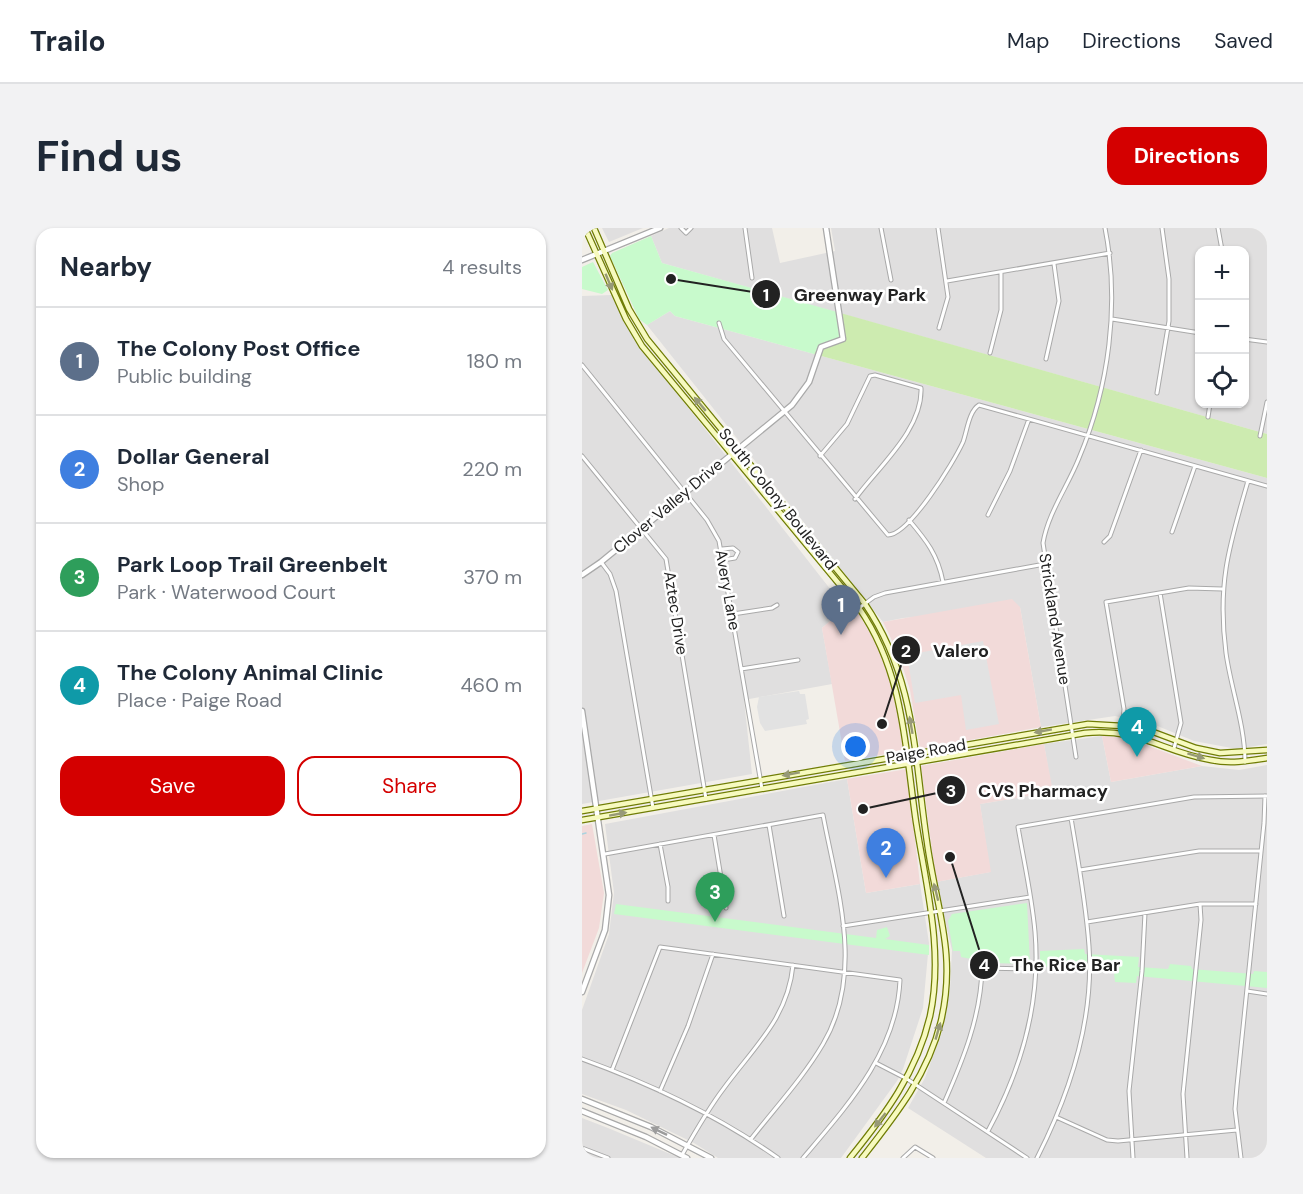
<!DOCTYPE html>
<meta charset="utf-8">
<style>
:root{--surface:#fff;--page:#f2f2f3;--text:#1f2937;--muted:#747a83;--line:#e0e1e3;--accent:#d40000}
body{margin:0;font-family:"DM Sans",sans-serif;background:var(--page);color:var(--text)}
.controls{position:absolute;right:18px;top:18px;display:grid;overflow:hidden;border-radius:12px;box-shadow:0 2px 4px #0004}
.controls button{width:54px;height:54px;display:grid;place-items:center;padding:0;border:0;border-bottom:2px solid var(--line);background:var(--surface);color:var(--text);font:30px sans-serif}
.you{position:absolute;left:274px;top:519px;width:21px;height:21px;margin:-15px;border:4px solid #fff;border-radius:50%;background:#1a73e8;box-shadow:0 0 0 9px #1a73e833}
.badge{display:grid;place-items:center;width:39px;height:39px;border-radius:50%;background:var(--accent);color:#fff;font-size:20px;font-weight:700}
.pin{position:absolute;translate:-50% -50px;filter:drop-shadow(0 2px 3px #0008)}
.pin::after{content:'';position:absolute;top:32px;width:21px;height:18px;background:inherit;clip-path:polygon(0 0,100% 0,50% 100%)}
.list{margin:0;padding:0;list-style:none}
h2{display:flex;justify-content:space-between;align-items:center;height:78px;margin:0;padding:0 24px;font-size:26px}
h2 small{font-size:20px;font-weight:400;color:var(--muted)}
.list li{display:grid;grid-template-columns:39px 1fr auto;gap:18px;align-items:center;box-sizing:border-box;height:108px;padding:0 24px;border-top:2px solid var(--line)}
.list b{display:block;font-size:22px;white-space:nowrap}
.list p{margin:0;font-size:20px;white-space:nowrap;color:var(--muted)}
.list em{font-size:20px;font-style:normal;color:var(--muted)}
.actions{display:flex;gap:12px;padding:18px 24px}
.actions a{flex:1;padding:14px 0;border:2px solid var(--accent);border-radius:18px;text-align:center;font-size:21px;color:var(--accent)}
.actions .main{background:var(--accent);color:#fff}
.icon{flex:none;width:33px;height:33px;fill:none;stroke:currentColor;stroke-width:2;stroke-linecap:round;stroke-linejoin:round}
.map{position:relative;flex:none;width:685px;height:930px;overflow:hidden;border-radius:18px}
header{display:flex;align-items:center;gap:36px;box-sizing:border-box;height:84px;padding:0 30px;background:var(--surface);border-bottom:2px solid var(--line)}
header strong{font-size:28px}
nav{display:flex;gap:33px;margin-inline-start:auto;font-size:21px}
.intro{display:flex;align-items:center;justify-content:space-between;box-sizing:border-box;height:144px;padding:0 36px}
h1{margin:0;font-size:42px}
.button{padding:15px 27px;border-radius:18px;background:var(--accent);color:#fff;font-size:21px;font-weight:700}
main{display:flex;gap:36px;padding:0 36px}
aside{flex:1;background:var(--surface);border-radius:18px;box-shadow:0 2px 4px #0004}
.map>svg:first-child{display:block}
</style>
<header>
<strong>Trailo</strong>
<nav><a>Map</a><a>Directions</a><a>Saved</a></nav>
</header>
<div class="intro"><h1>Find us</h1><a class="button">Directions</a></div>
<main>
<aside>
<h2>Nearby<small>4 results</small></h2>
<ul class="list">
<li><span class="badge" style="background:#5c6f8a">1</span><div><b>The Colony Post Office</b><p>Public building</p></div><em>180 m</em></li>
<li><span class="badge" style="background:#3f7fe0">2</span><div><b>Dollar General</b><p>Shop</p></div><em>220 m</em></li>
<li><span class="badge" style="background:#2e9e5b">3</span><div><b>Park Loop Trail Greenbelt</b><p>Park · Waterwood Court</p></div><em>370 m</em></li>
<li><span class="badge" style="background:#0f9aa8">4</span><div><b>The Colony Animal Clinic</b><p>Place · Paige Road</p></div><em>460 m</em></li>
</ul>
<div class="actions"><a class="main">Save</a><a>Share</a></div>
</aside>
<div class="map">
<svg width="685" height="930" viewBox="0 0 685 930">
<rect width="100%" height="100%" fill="#f2efe9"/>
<!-- residential -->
<path fill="#e0dfdf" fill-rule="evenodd" d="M20 0H61L27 14Z
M87 0H190L198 35 253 23 249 0H685V206L80 35 69 8ZM618 22H662V176H618Z
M30 67 55 114 263 380 240 400 250 456 162 472 170 546 0 576V68Z
M88 83 93 88 685 250V516L655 521 612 513 573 497 533 488 459 499 438 379 321 390 301 394 65 97Z
M520 508 529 554 620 538 657 542 685 537V930H404L326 880 343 850 360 804 368 761 370 722 354 654 408 644 398 576 470 564 462 516Z
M265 551 284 665 338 656 347 715 341 780 321 841 315 853 259 930H136L112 915 44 882 0 866V782L27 706 32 665 23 596Z
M0 890 26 900 98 930H0Z"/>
<!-- commercial -->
<path fill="#f2dad9" d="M430 371 438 379 459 499 338 521 328 462 317 427 301 394Z
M263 380 277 386 300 426 312 461 322 523 263 533 240 400Z
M520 508 545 510 620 538 529 554Z
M462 516 471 564 398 576 409 644 354 654 339 538Z
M325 541 338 656 284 665 265 551Z
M10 596 22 665 17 700 0 745V598Z"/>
<!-- grass -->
<path fill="#cdebb0" d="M255 84 685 206V250L232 126 238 116 248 115Z"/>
<!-- park -->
<path fill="#c8facc" d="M69 8 80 35 255 84 259 110 238 116 232 126 93 88 88 83 65 97 57 91 28 28 30 25Z
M11 34 26 62 20 66 0 61V39Z
M445 675 448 736 410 735 379 729 378 723H371L366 693 370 686Z
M34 676 294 710 295 702 305 699 308 708 303 711 347 717V727L32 686Z
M502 721 503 726 557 729 556 739 586 741 588 736 609 738 610 741 671 746 672 743 685 744V760L555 748 554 755 533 754 532 745 458 738V723Z"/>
<!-- parking -->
<path fill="#e2e2e2" d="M401 413 417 496 384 502 379 467 333 475 325 427Z
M217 463 218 466H223L227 491 224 492 225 496 183 503 178 495 175 479 177 469Z"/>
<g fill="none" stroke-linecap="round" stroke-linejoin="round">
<!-- stream -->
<path stroke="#aad3df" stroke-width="1.5" d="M0 606 4 605"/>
<!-- minor casing -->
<g stroke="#a9a9a9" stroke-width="5">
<path id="minor" d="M99 0 104 5 109 0
M163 0 170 50
M299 0 309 52
M356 0 366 69 357 100
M636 0 640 22
M365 53 528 25
M530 91 618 105
M137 95 142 111 306 307C327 307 372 234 381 214 385 203 387 183 397 177L685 258
M662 111 685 114
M408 125 419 82V45
M464 131 477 73 472 36
M0 137 125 292 137 313 180 561
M575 165 587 93V51L580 0
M626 189 628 176
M678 208 685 174
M0 228 84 331 124 571
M238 228 265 196 288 148 293 147 339 160C341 202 295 240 273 271
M406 287 428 243 447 191
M327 292C344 312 356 327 361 354
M590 304 613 238
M522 314 528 308 559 222
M140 321 151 320 156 324 153 330 141 332
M19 334 28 346 34 363 71 580
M578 365 599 495 592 520
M277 380 292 369 303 365 463 336
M151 386 190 380 195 377
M159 441 216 432
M540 505 542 481 524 374 607 360 640 361
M494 529 461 315C466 285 486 258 497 230 527 159 538 76 523 0
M663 534C663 497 649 461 644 425 635 356 647 318 666 253
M187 597 202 688
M132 607 144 680
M78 616 86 659V673
M23 626 241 587C255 662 283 745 241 816 221 850 193 880 169 911
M498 642 617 623H679
M505 694 618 676H674
M261 698 448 669
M665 763 685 766
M0 831C69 856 135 887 196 930
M294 835 325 851 445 930
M30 842 78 719 318 752C315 824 265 878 221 930
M78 863 106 798 131 726
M362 875C381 832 399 788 400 740L454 741
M474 889 525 912 536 913 655 902
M406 903C439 842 459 774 453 704 450 669 442 634 436 599L612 569 685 568
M0 920 26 930
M100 927C113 904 126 881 142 860 172 819 206 790 211 737
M321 930 333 919 351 930
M455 930C488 865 512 791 507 718 504 675 496 632 489 590
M551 930 547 863 560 743 563 685
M605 930 601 866 619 692 618 676
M659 930 653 881 655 858 682 595 683 568"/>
</g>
<!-- tertiary casing -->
<g stroke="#a9a9a9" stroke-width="7">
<path id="tertiary" d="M0 32 78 0
M0 347 19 334 210 177 227 154 239 119 261 111 244 0
M0 483 27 667 23 702 0 764
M0 871 69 899 129 930
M0 883 64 909 105 930"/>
</g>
<!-- secondary casing -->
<g stroke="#707d05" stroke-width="7">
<path id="secondary" d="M3 0 44 91 60 118 277 380C322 445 323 519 334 594 344 658 362 723 348 788 335 844 303 887 268 930
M12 0 47 81 65 111 283 376C334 451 332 528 345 614 354 680 375 725 359 793 346 847 313 888 280 930
M0 583 506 496 558 499 614 520 638 525 685 522
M0 592 503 505C559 500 580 524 629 532 648 536 666 533 685 530"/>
</g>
<!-- minor -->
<use href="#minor" stroke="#fff" stroke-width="3"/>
<!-- tertiary -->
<use href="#tertiary" stroke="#fff" stroke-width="4.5"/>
<!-- secondary -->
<use href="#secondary" stroke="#f7fabf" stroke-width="4.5"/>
</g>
<!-- one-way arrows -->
<defs><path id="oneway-solid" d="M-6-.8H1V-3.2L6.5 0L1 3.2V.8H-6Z" transform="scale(1.5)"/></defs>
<g fill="#979978">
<use href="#oneway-solid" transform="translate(27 54) rotate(67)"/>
<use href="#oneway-solid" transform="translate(118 176) rotate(-130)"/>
<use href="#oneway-solid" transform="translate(329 497) rotate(-100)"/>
<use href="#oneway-solid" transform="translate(461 503) rotate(170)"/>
<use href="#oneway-solid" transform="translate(614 528) rotate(17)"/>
<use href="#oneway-solid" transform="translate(209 546) rotate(170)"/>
<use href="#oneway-solid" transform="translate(36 586) rotate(-10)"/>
<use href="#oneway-solid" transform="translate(354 664) rotate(-104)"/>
<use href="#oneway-solid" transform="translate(356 803) rotate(-74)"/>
<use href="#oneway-solid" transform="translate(298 892) rotate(128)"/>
</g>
<use fill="#9c9c9c" href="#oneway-solid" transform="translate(77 903) rotate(-154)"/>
<g text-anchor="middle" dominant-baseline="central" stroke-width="5" stroke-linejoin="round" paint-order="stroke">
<!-- street labels -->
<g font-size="16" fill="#222" stroke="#fff">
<text transform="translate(196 271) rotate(51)">South Colony Boulevard</text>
<text transform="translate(86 278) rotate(-40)">Clover Valley Drive</text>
<text transform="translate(146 362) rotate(80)">Avery Lane</text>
<text transform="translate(94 385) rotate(81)">Aztec Drive</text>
<text transform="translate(473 391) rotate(81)">Strickland Avenue</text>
<text transform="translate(344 523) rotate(-10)">Paige Road</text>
</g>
</g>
<!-- callouts -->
<path fill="none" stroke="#222" stroke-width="2" d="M89 51L184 66M300 496L324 422M281 581L369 562M368 629L402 737"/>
<g fill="#222" stroke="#fff" stroke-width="2">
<circle cx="89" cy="51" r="6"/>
<circle cx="300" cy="496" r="6"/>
<circle cx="281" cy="581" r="6"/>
<circle cx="368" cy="629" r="6"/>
<circle cx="184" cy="66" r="15"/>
<circle cx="324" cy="422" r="15"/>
<circle cx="369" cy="562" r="15"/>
<circle cx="402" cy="737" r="15"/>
</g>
<g font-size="18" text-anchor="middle" font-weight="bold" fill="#fff">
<text x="184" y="73">1</text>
<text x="324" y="429">2</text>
<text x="369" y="569">3</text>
<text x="402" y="743">4</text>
</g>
<g font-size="18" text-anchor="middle" font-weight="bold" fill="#222" stroke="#fff" stroke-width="5" stroke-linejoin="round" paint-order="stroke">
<text x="278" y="73">Greenway Park</text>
<text x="379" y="429">Valero</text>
<text x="461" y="569">CVS Pharmacy</text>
<text x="484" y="743">The Rice Bar</text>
</g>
</svg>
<div class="controls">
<button>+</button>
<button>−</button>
<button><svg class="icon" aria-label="locate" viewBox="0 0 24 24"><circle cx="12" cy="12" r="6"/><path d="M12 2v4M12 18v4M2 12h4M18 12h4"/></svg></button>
</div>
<div class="you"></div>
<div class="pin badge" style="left:259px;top:407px;background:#5c6f8a">1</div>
<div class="pin badge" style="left:304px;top:650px;background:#3f7fe0">2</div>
<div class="pin badge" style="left:133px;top:694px;background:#2e9e5b">3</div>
<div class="pin badge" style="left:555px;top:529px;background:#0f9aa8">4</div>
</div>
</main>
